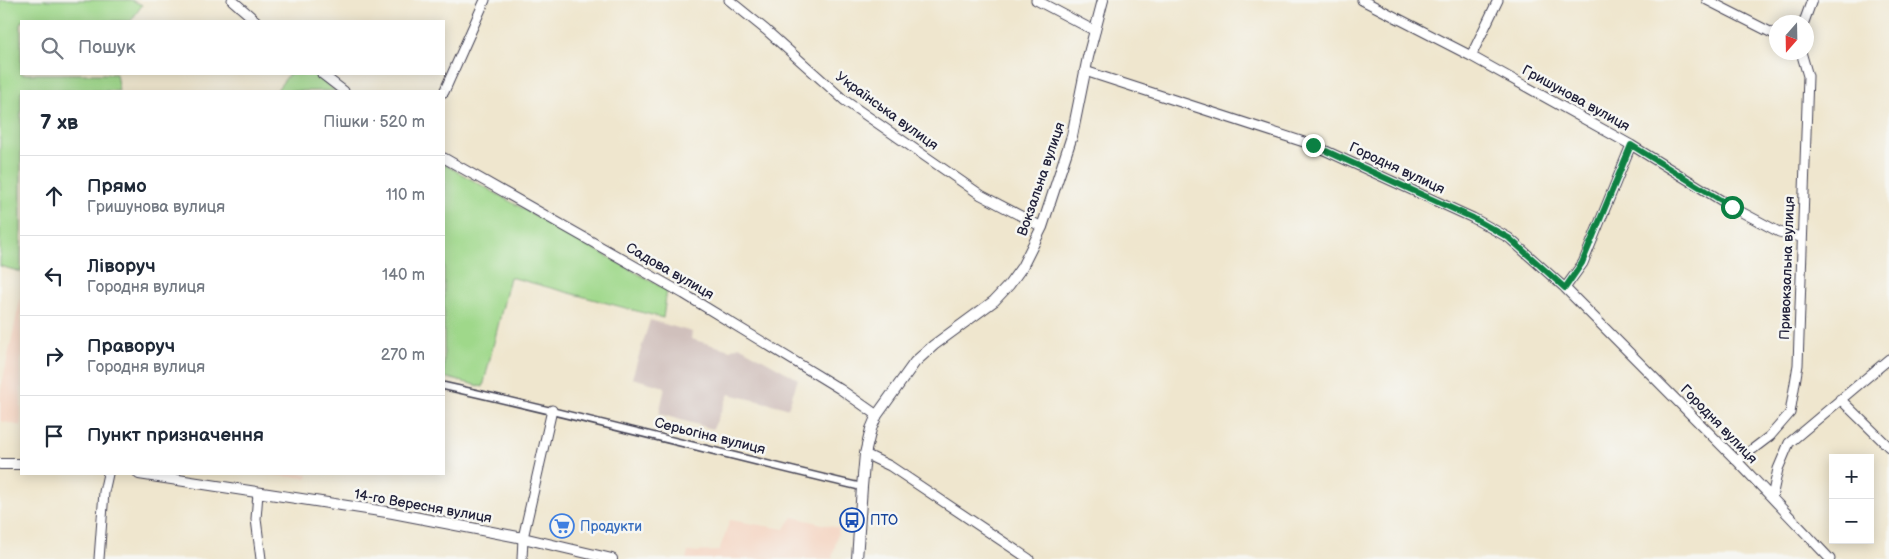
<!DOCTYPE html>
<html lang="uk">
<meta charset="utf-8">
<style>
:root{--surface:#fff;--page:#f2f2f3;--text:#1f2937;--muted:#747a83;--line:#e0e1e3}
body{margin:0;font-family:"Balsamiq Sans",sans-serif;background:var(--page);color:var(--text)}
.controls{position:absolute;right:15px;bottom:15px;display:grid;overflow:hidden;border-radius:0px;box-shadow:0 2px 12px #0003}
.controls button{width:45px;height:45px;display:grid;place-items:center;padding:0;border:0;border-bottom:1px solid var(--line);background:var(--surface);color:var(--text);font:25px sans-serif}
.compass{position:absolute;left:1769px;top:15px;width:45px;height:45px;border-radius:50%;background:var(--surface);box-shadow:0 2px 12px #0003;rotate:200deg}
.stop{position:absolute;width:15px;height:15px;margin:-11px;border:4px solid #0b8043;border-radius:50%;background:#fff}
.stop.end{background:#0b8043;border-color:#fff;box-shadow:0 1px 5px #0008}
.list{margin:0;padding:0;list-style:none}
h2{display:flex;justify-content:space-between;align-items:center;height:65px;margin:0;padding:0 20px;font-size:21px}
h2 small{font-size:16px;font-weight:400;color:var(--muted)}
.list li{display:grid;grid-template-columns:32px 1fr auto;gap:15px;align-items:center;box-sizing:border-box;height:80px;padding:0 20px;border-top:1px solid var(--line)}
.list b{display:block;font-size:19px;white-space:nowrap}
.list p{margin:0;font-size:16px;white-space:nowrap;color:var(--muted)}
.list em{font-size:16px;font-style:normal;color:var(--muted)}
.icon{flex:none;width:28px;height:28px;fill:none;stroke:currentColor;stroke-width:2;stroke-linecap:round;stroke-linejoin:round}
.map{position:relative;flex:none;width:1889px;height:559px;overflow:hidden}
.search{position:absolute;background:var(--surface);box-shadow:0 2px 12px #0003;left:20px;top:20px;width:425px;height:55px;display:flex;align-items:center;gap:12px;box-sizing:border-box;padding:0 18px;border-radius:0px;color:var(--muted);font-size:19px}
.panel{position:absolute;background:var(--surface);box-shadow:0 2px 12px #0003;left:20px;top:90px;width:425px;height:385px;border-radius:0px}
.map>svg:first-child{display:block}
</style>
<div class="map">
<svg width="1889" height="559" viewBox="0 0 1889 559">
<rect width="100%" height="100%" fill="#f6f6f2"/>
<filter id="ink" filterUnits="userSpaceOnUse"><feTurbulence type="fractalNoise" baseFrequency=".02" numOctaves="2"/><feDisplacementMap in="SourceGraphic" scale="10" xChannelSelector="R" yChannelSelector="G"/><feConvolveMatrix kernelMatrix="1 2 1 2 8 2 1 2 1" color-interpolation-filters="sRGB"/></filter>
<filter id="wash" filterUnits="userSpaceOnUse"><feTurbulence type="fractalNoise" baseFrequency=".0096" numOctaves="4" result="noise"/><feDisplacementMap in="SourceGraphic" scale="20" xChannelSelector="R" yChannelSelector="G"/><feGaussianBlur stdDeviation="1.12" result="paint"/><feColorMatrix in="noise" values="0 0 0 0 0 0 0 0 0 0 0 0 0 0 0 0 0 1.4 0 .05"/><feComposite in="paint" operator="in"/></filter>
<g filter="url(#wash)">
<rect width="100%" height="100%" fill="#efe6ce"/>
<!-- built -->
<path fill="#f4d3c0" d="M21 296V426L0 421V393Z
M259 474H308L307 478Z
M793 517 839 528 832 559H686L688 552 719 551 730 520 784 529Z"/>
<!-- industrial -->
<path fill="#d0c0bc" d="M650 320 692 332 691 339 730 350 739 346 798 379 788 408 729 394 713 429 659 414 665 387 632 378Z"/>
<!-- green -->
<path fill="#9fd88a" stroke="#607d62" d="M0 0H131L142 5 131 21H21V74H116L119 91H21V272L0 266Z
M289 74H314L336 91H276Z
M444 164 667 290 663 318 510 277 483 387 444 377Z"/>
</g>
<g filter="url(#ink)">
<g fill="none" stroke-linecap="round" stroke-linejoin="round">
<!-- pedestrian casing -->
<g stroke="#413f51" stroke-width="9">
<path id="pedestrian" d="M444 386C584 417 722 454 862 487"/>
</g>
<!-- minor casing -->
<g stroke="#413f51" stroke-width="11">
<path id="minor" d="M232 0 256 21
M729 0 766 30 844 100 981 195 1042 227
M1036 0 1095 31
M1362 0 1471 56 1631 145 1732 207 1779 232 1801 237
M1707 0 1776 35
M1804 22 1812 0
M1471 56 1498 0
M1085 71 1313 145 1473 218 1509 238 1565 288 1737 461 1830 559
M322 74 344 91
M444 92 485 0
M444 158 684 294 840 389 877 415
M1565 288 1583 263 1631 145
M1840 399 1889 447
M865 454 890 466 1029 559
M1737 461 1770 436 1790 413 1798 365 1808 76 1801 52
M258 493 256 519 261 559
M1772 497 1778 469 1789 443 1889 359
M99 559 104 492 108 474
M522 559 523 538 552 410"/>
</g>
<!-- tertiary casing -->
<g stroke="#413f51" stroke-width="12">
<path id="tertiary" d="M0 464H21
M139 474 393 513 523 538 612 559
M857 559 862 487 865 454 871 429 877 415 915 362 934 345 994 301 1009 285 1022 267 1042 227 1072 136 1088 57 1103 0"/>
</g>
<!-- pedestrian -->
<use href="#pedestrian" stroke="#fff" stroke-width="6"/>
<!-- minor -->
<use href="#minor" stroke="#fff" stroke-width="9"/>
<!-- tertiary -->
<use href="#tertiary" stroke="#fff" stroke-width="10"/>
</g>
</g>
<g fill="none" stroke-linecap="round" stroke-linejoin="round" filter="url(#ink)">
<!-- route -->
<path stroke="#0b8043" stroke-width="6" d="M1313 145 1473 218 1509 238 1565 288 1582 263 1631 145 1732 207"/>
</g>
<!-- icons -->
<defs>
<g id="bus-ring" transform="scale(1.25)"><circle r="9.5" fill="#f6f6f2" stroke="#1a4fb4" stroke-width="1.5"/><path d="M-5-6H5V4H4V6H2V4H-2V6H-4V4H-5ZM-3.5-4V0h7V-4ZM-3.5 1.2v1.5H-2V1.2ZM2 1.2v1.5H3.5V1.2Z" fill="#1a4fb4"/></g>
<g id="supermarket-ring" transform="scale(1.25)"><circle r="9.5" fill="#f6f6f2" stroke="#3f7fe0" stroke-width="1.5"/><path d="M-6-5.5h2.5l.6 2H6L4.5 2H-2.5L-4.4-4H-6ZM-1.5 3.2a1.3 1.3 0 1 0 .1 0ZM3 3.2a1.3 1.3 0 1 0 .1 0Z" fill="#3f7fe0"/></g>
</defs>
<g fill-rule="evenodd">
<use href="#bus-ring" x="852" y="520"/>
<use href="#supermarket-ring" x="562" y="526"/>
</g>
<g text-anchor="middle" dominant-baseline="central" stroke-width="5" stroke-linejoin="round" paint-order="stroke">
<!-- street labels -->
<g font-size="14" fill="#22223b" stroke="#f6f6f2">
<text transform="translate(1576 98) rotate(29)">Гришунова вулиця</text>
<text transform="translate(887 111) rotate(36)">Українська вулиця</text>
<text transform="translate(1397 168) rotate(25)">Городня вулиця</text>
<text transform="translate(1041 179) rotate(-71)">Вокзальна вулиця</text>
<text transform="translate(1787 268) rotate(-88)">Привокзальна вулиця</text>
<text transform="translate(670 271) rotate(30)">Садова вулиця</text>
<text transform="translate(1719 424) rotate(46)">Городня вулиця</text>
<text transform="translate(710 436) rotate(14)">Серьогіна вулиця</text>
<text transform="translate(423 506) rotate(10)">14-го Вересня вулиця</text>
</g>
<!-- transit labels -->
<g font-size="14" fill="#164399" stroke="#f6f6f2" text-anchor="start">
<text x="870" y="520">ПТО</text>
</g>
<!-- shop labels -->
<g font-size="14" fill="#366cbe" stroke="#f6f6f2" text-anchor="start">
<text x="580" y="526">Продукти</text>
</g>
</g>
</svg>
<div class="controls">
<button>+</button>
<button>−</button>
</div>
<svg class="compass" viewBox="-18 -18 36 36"><path d="M0-13l5 13h-10z" fill="#e53935"/><path d="M0 13l5-13h-10z" fill="#747a83"/></svg>
<div class="stop" style="left:1732px;top:207px"></div>
<div class="stop end" style="left:1313px;top:145px"></div>
<div class="search"><svg class="icon" aria-label="search" viewBox="0 0 24 24"><circle cx="10" cy="10" r="6"/><path d="M15 15l6 6"/></svg>Пошук</div>
<section class="panel">
<h2>7 хв<small>Пішки · 520 m</small></h2>
<ul class="list">
<li><svg class="icon" aria-label="ahead" viewBox="0 0 24 24"><path d="M12 20V5M6 11l6-6 6 6"/></svg><div><b>Прямо</b><p>Гришунова вулиця</p></div><em>110 m</em></li>
<li><svg class="icon" aria-label="left" viewBox="0 0 24 24"><path d="M17 20v-9H6M10 6l-5 5 5 5"/></svg><div><b>Ліворуч</b><p>Городня вулиця</p></div><em>140 m</em></li>
<li><svg class="icon" aria-label="right" viewBox="0 0 24 24"><path d="M7 20v-9h11M14 6l5 5-5 5"/></svg><div><b>Праворуч</b><p>Городня вулиця</p></div><em>270 m</em></li>
<li><svg class="icon" aria-label="arrive" viewBox="0 0 24 24"><path d="M6 21V4h12l-3 4 3 4H6"/></svg><div><b>Пункт призначення</b></div></li>
</ul>
</section>
</div>
